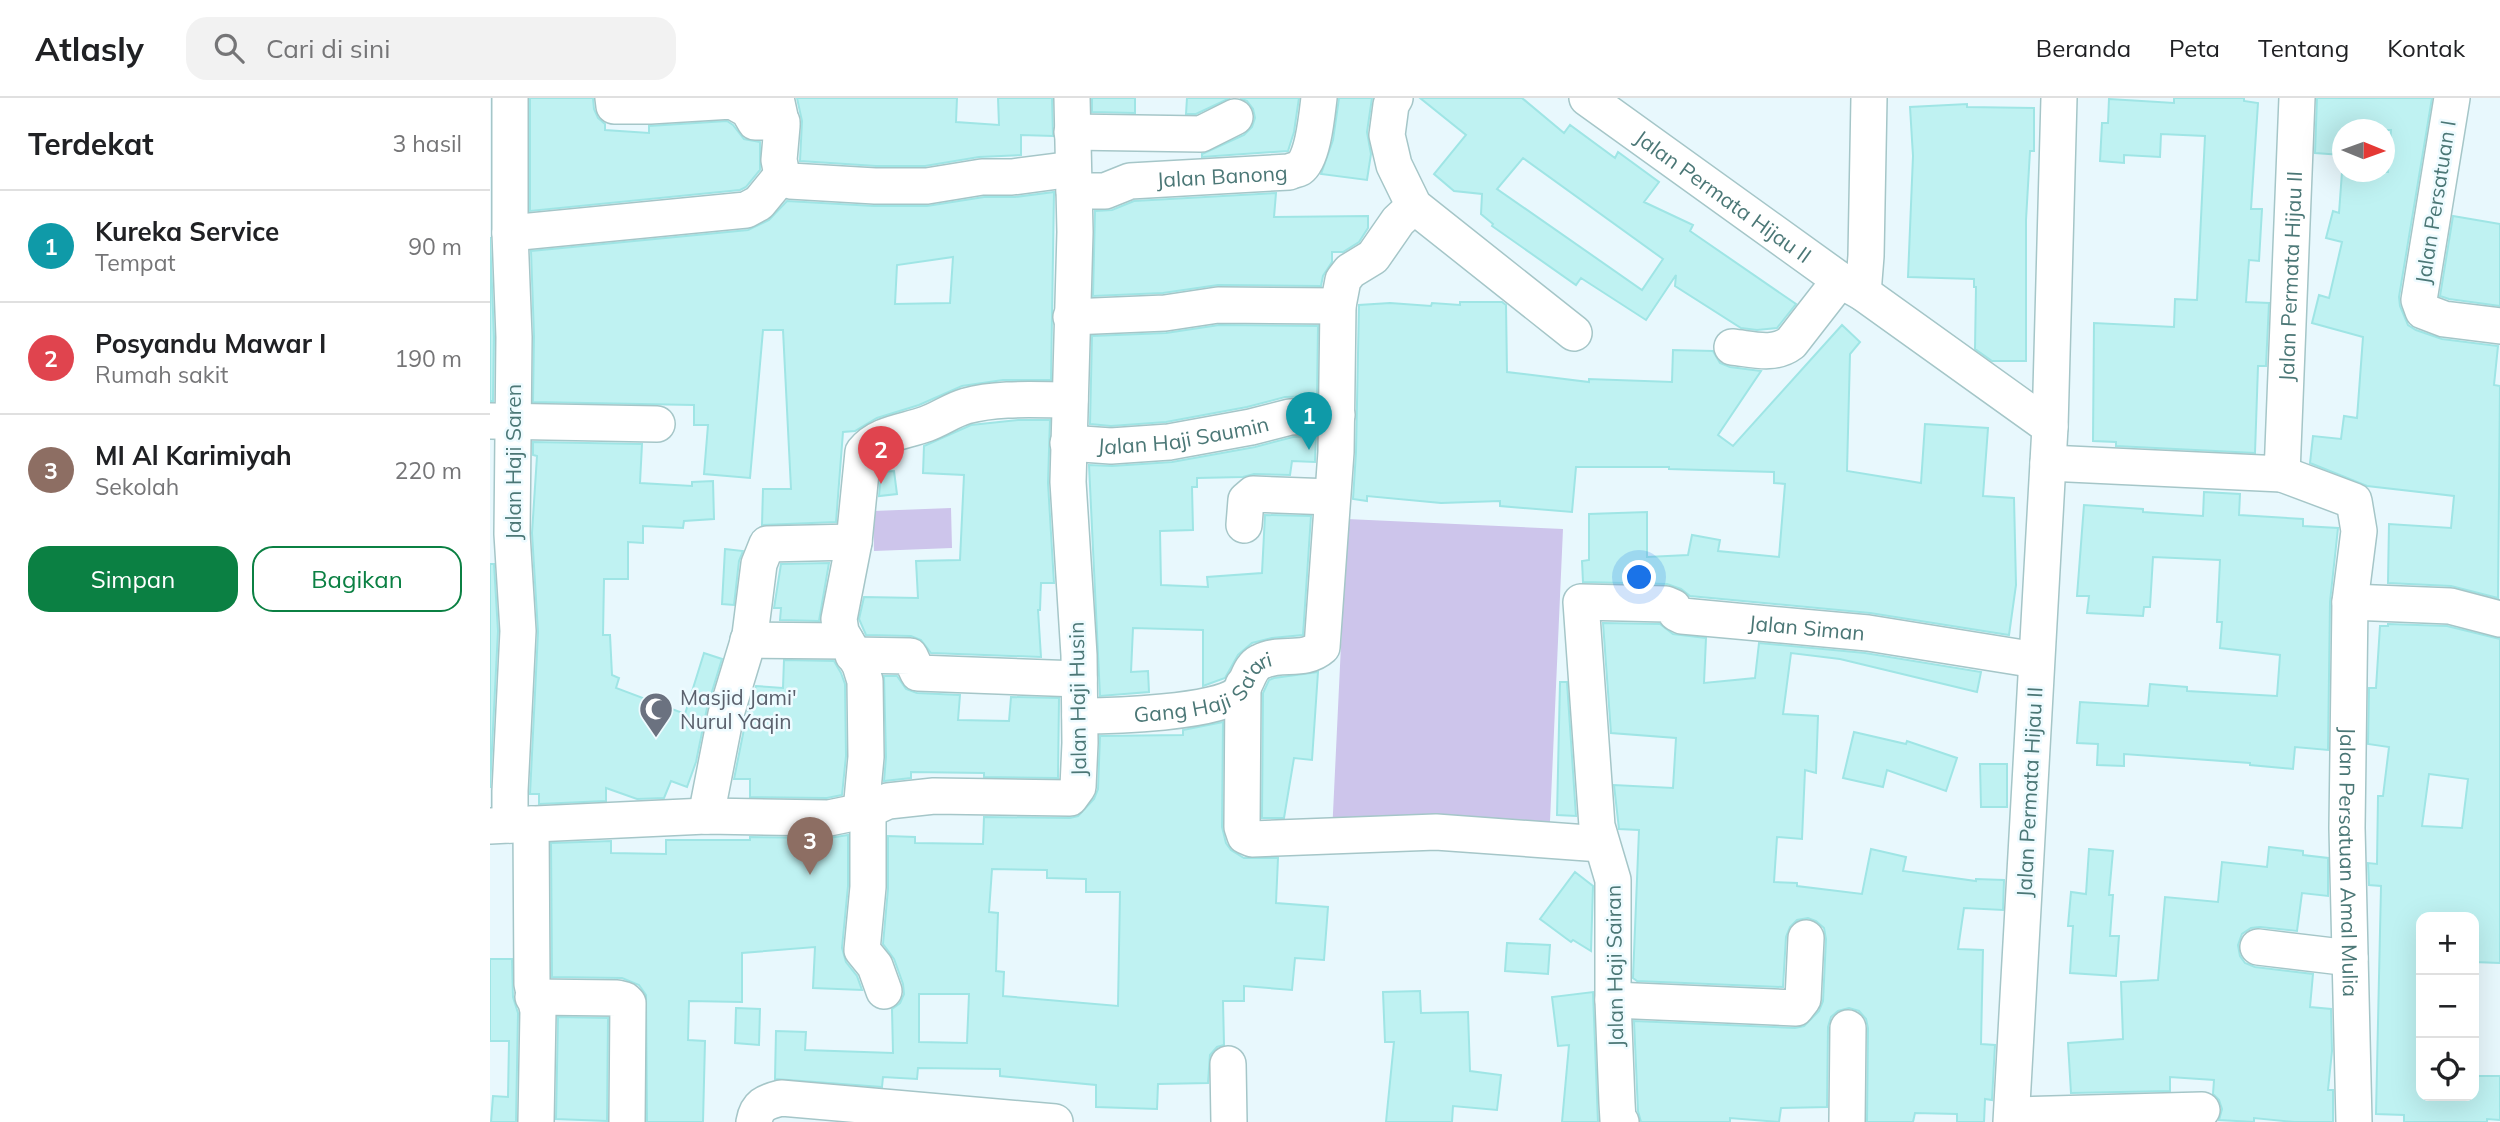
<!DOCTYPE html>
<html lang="id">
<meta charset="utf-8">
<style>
:root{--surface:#fff;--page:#f2f2f2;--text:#202124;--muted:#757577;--line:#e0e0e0;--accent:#0b8043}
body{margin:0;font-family:Mulish,sans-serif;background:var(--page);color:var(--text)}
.controls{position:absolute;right:21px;bottom:21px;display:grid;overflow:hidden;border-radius:14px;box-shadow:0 7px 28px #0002}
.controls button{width:63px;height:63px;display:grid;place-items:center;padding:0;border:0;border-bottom:2px solid var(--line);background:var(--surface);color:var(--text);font:35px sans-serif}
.compass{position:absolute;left:1842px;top:21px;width:63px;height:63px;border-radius:50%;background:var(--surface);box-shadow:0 7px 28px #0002;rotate:91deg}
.you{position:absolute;left:1150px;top:480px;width:24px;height:24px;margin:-18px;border:5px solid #fff;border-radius:50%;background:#1a73e8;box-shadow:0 0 0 10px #1a73e833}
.badge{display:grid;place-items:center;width:46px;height:46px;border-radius:50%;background:var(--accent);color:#fff;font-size:23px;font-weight:700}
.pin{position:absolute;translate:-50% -58px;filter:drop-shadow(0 2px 4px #0008)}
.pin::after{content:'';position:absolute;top:37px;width:24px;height:21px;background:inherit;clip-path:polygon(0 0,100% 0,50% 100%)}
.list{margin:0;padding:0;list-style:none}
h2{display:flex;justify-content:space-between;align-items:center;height:91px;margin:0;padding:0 28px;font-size:30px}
h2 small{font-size:23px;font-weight:400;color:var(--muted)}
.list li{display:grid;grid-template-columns:46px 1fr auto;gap:21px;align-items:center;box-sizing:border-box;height:112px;padding:0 28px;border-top:2px solid var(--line)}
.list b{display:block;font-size:26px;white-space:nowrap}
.list p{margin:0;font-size:23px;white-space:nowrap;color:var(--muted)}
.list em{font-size:23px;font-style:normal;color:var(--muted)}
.actions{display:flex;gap:14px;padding:21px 28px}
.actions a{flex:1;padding:16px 0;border:2px solid var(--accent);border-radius:21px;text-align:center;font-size:24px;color:var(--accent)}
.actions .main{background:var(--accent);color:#fff}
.icon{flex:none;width:38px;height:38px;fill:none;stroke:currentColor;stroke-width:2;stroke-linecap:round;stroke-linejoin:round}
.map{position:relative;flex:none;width:2010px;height:1024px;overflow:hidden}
header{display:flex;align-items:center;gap:42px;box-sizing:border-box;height:98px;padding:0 35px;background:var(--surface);border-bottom:2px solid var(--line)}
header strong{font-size:33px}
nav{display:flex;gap:38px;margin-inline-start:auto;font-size:24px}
.search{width:490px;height:63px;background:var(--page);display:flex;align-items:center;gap:18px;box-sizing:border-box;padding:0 24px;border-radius:21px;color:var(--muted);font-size:26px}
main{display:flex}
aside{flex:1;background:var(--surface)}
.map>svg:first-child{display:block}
</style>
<header>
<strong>Atlasly</strong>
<div class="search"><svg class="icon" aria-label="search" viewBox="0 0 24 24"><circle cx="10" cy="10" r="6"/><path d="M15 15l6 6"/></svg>Cari di sini</div>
<nav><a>Beranda</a><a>Peta</a><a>Tentang</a><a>Kontak</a></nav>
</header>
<main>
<aside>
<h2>Terdekat<small>3 hasil</small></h2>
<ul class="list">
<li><span class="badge" style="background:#0f9aa8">1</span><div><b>Kureka Service</b><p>Tempat</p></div><em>90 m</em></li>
<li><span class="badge" style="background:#e0444e">2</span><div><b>Posyandu Mawar I</b><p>Rumah sakit</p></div><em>190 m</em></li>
<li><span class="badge" style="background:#8d6e63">3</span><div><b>MI Al Karimiyah</b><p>Sekolah</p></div><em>220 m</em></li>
</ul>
<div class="actions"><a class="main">Simpan</a><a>Bagikan</a></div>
</aside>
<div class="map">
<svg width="2010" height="1024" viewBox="0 0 2010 1024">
<rect width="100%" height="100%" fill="#e8f8fd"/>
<!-- green -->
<path fill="#cdc5eb" d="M461 410 462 450 384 453 383 413Z
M857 421 1073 431 1059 746 842 736Z"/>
<!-- building -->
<path fill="#bff2f2" stroke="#9fe5e5" stroke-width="2" fill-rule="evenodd" d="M40 0H103L104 11 108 20 115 26V32L159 35V28L237 23 243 27 254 41 270 44V72L256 89 250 92 40 113Z
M307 0H467L466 24 509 27 508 0H562L563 38 531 37V57L489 59 435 68H386L310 63 312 23Z
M602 0H645V15L602 14Z
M697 0H740L706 16H696Z
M750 0H809L804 34 798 53 712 59V56L754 37 762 29 765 20 763 11 757 3Z
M849 0H882L877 34 881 56 877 82 831 76 843 42Z
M930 0H1032L1074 35 1080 27 1125 60 1128 54 1169 84 1154 104 1203 127 1200 133 1306 206 1287 230 1267 232 1251 230 1185 188 1186 177 1156 222 1091 180 1086 187 1002 128 1003 126 991 116 992 96 964 93 944 76 976 37ZM1033 60 1173 161 1152 192 1007 91Z
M1684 0H1754V3L1768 5 1761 111H1772L1769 163 1759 162 1756 204 1779 205 1776 268H1768L1765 355 1626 348V344L1603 343 1604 225 1684 229 1685 201 1707 202 1715 38 1671 36 1670 59 1634 57V65L1610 63 1612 25H1618L1619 1 1684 5Z
M1827 0H1942L1909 199 1910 208 1918 227 1926 232 1952 241 2008 248 2004 287 2010 288 2008 500 1961 488 1898 485 1899 426 1961 430 1964 398 1877 388 1820 365 1823 338 1851 341 1854 318 1867 320 1873 239 1822 225 1829 197 1839 200 1852 144 1836 140 1843 113 1849 115 1852 74H1898L1901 32H1852V57L1825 55Z
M1477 6V9L1544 10V53H1540L1536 122V263H1502L1485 251 1486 189H1484V181L1418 179 1423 58 1420 9Z
M564 94 561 282H513L472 288 429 307 387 320 365 333 353 334 346 424 272 427 273 391H301L293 232H273L260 380 214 376 218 327H204V307L43 304 44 238 41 153 258 132 279 122 297 103 384 108H437L494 99H525ZM463 159 460 205 405 206 407 167Z
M786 95 784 119 878 118V130L869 144 853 154H842V164L833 178 831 188 728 187 673 195 603 198 605 113 622 112 644 103Z
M1963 118 2010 126V208L1959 201 1950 198Z
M0 139 4 239 3 303H0Z
M970 204H1012L1016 207 1017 274 1099 284V281L1182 284 1183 252 1223 253 1230 265 1240 269 1271 273 1228 337 1243 348 1352 227 1370 244 1360 256 1357 373 1431 385 1435 326 1498 330 1493 398 1524 400 1526 487 1519 537 1380 515 1200 498 1191 491 1177 486 1093 484 1092 463 1099 462V416L1157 414V459L1198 457 1202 437 1230 442 1228 453 1289 459 1295 386 1284 385V374L1179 371V369H1086L1082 414 1010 408V403L951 405 877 398V403L863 401 866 354 869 207 900 205 941 208 942 205 970 207Z
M729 227 828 228 827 298 795 299 757 309 676 324 621 328 600 326 602 238 676 235Z
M528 322H560L558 385 564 485H551L550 512H548L551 559 441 555 431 542 421 538 376 537 369 521 374 499 428 500 426 463 470 462 474 377 433 375 434 348 481 327Z
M826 338 825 364 802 363 800 377 764 376 753 379 707 380V389H702L703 432 670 433 671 487 718 489 717 479 772 475 775 417 821 418 813 537 782 540 762 545 748 557 735 580 713 588V532L643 530 641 574 658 573 659 594 610 598 599 367 622 368 682 364 765 349 803 339Z
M43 344 152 346 150 385 202 388V384L223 383 224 421 194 423 193 430 153 428V445L138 444V481H114L113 537H120L122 577 129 580 126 590 195 616 214 555 232 561 217 610 206 664 197 689 181 683 174 700 147 701 116 690V703L49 706V696H40L48 534 42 435 47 358 43 357Z
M404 373 407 396 389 398 391 374Z
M1714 394 1750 396 1749 417 1813 421V428L1848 430 1840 504 1838 652 1805 649 1803 671 1760 667V665L1634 656V668L1607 667 1608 646 1587 645 1590 604 1658 608 1660 586 1697 589V593L1787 598 1790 557 1730 550 1732 524H1727L1730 462 1663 459 1660 509H1654L1653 518 1597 515 1599 498H1587L1594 407 1653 411V414L1713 418Z
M235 451 253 453 249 463 244 507 232 506Z
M339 465 329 523 290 522 291 510H284L291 466Z
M0 466H4L8 533 0 690Z
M1113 525 1170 526 1183 536 1216 540 1214 585 1265 580 1269 545 1375 555 1491 574 1487 594 1350 561 1301 555 1293 616 1328 618 1326 675 1315 672 1312 741 1287 739 1284 784 1307 785V788L1372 796 1381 751 1416 759 1413 773 1486 783V781L1514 782 1513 812 1474 810 1468 851 1493 852 1491 946 1505 947 1502 1002 1495 1001 1494 1024H1467V1016L1425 1015 1423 1024H1377L1378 930 1376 921 1369 913 1359 910 1348 913 1341 919 1338 929 1337 1009 1291 1010 1289 1024 1240 1020V1024H1151L1148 1013 1144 923 1305 930 1314 928 1329 913 1333 903 1336 841 1334 830 1326 823 1318 820 1307 822 1300 829 1296 839 1293 889 1147 883 1143 880 1149 732 1129 731 1124 687 1183 690 1186 640 1121 635Z
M1898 526 1957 528 2010 541V865L1984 864V819H1931V998H1984V978H2010V1022L1997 1021V1024H1914V1017L1886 1016 1891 788 1879 787 1878 765 1887 766 1888 698H1893L1899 649 1878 646 1879 590H1886L1890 528H1898ZM1939 676 1978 681 1972 730 1932 728Z
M294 562 344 563 351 575 355 586 356 658 352 697 337 700 260 699V681H244L256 621 266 588 293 590Z
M828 574 822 662 804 660 794 720H772L773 595 779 582 784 580Z
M394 578H407L416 591 427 595 470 597 468 622 519 623 521 599 569 600 568 680 494 679V675L421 674V680L394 683 396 659Z
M1070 584H1077L1086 718 1067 717Z
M733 624 732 729 736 745 741 752 754 760H788L786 805 838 809 834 862 805 860 802 892 754 888V903H733L734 947 727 949 720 957 718 985 668 986 667 1011 606 1009V987L510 978V971L428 970 427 981 393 979 392 989 285 981 286 933 316 934 315 952 403 955 402 911 410 905 414 896 413 886 404 861 393 846 398 791V738L425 739V745L493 746 494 719 580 720 588 718 604 701 608 691 610 638 693 637V632ZM502 771 557 772V780L596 781V794H630L628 908 513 898 514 874 506 873 508 815 499 814ZM429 896H479L477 945 429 944Z
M1364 634 1416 646 1417 643 1467 660 1456 693 1397 672 1393 689 1353 680Z
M1490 666H1517V709H1491Z
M358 737V788L352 850 356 864 367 878 372 892 323 890 325 849 252 855V904L199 903 198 942 215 943 213 1024H157L156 897 149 887 132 880 62 879 61 745 121 743V755L176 756V742H260V739L339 740Z
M1779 749 1813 753V757L1838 760V798L1812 795 1807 833 1770 829 1761 830 1752 836 1748 847 1750 858 1755 865 1765 869 1823 876 1820 909 1841 911 1842 953 1838 992H1843V1024H1804L1764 1020V1024L1729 1022 1732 1011 1729 1002 1723 996 1724 982 1680 979V993L1581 995 1578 945 1633 941 1631 884 1668 882 1675 799 1728 804 1732 764 1777 769Z
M1599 751 1623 753 1619 797H1623L1620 838H1629L1626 878 1580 875 1583 828H1578L1581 794 1596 796Z
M1085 774 1103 788 1101 853 1083 842 1081 844 1050 821Z
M1017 845 1060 847 1058 876 1015 873Z
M0 861H22L23 899 28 915 26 1024H1L3 998 18 999 19 943H0Z
M930 893 931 915 978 914 980 973 1011 977 1007 1012 963 1008 962 1024H896L904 944H895L893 894Z
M1103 894 1108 1024H1072L1079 947 1068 948 1062 899Z
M246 910 270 911 269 947 245 945Z
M68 919 118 920 117 1023 66 1021Z"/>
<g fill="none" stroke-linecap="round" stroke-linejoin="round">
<!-- minor casing -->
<g stroke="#a5c6c8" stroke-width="38">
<g id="minor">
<path d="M20 0V135L24 239 22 436 28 533 20 693V727"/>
<path d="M123 0 124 8H160L242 3 258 12 265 24H292"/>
<path d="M286 0 292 28 289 62 292 77 300 83 385 88H437L492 79H522L583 71"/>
<path d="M905 0 901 7 897 37 904 67 924 108 1084 235"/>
<path id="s1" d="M1097 0 1350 182 1373 195 1560 329 1521 1024"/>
<path d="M1962 0 1929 202 1933 213 1954 221 2010 228"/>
<path d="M582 34 711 36 745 19"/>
<path id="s2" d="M584 93H615L640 83 799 74C803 72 806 72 810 70 823 61 827 16 829 0"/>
<path d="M20 135 256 112 269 105 292 77"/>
<path d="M1373 195 1376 158 1379 0"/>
<path d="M581 219 675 215 728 207 848 208"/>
<path d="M1242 249C1262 251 1284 258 1301 245L1350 182"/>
<path d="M0 323 167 326"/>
<path d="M1560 329 1569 0"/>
<path id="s3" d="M578 345 621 348 679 344 761 329 800 319 847 317"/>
<path id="s4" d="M1558 365 1792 376 1807 0"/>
<path id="s5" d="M1792 376 1864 403 1869 433 1860 504 1857 730 1864 1024"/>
<path d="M754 427 756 402 763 396 842 399"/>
<path d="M1860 504 1960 508 2010 521"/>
<path d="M258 542 356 543"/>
<path d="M363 557 420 558 428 575 589 581"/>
<path d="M753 587 752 729 755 738 762 741 946 734 1111 746"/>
<path id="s6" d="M590 618C620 618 729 615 749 595 758 586 758 570 770 564 790 553 814 565 832 549L846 354 848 208 853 182 860 173 883 159 908 123 924 108"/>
<path d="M378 712V789L372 852 385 868 394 893"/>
<path d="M371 713 376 659 375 583 370 567 351 534 349 521 364 444 373 354C388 335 414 334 436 326 450 321 462 312 476 308 509 299 546 302 580 302"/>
<path d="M216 718 236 616 260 537 269 466 277 446 364 444"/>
<path d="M41 726 42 886 48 913 46 1024"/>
<path d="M0 728 216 718 339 720 378 712 398 703 444 698 580 700 588 689 590 645 589 557 578 384 585 134 582 0"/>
<path d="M1768 849 1860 860"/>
<path d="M43 899 127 900 135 902 138 905 137 1024"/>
<path d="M1123 902 1306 910 1313 901 1316 840"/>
<path d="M738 966 739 1024"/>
<path d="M1522 1017 1712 1012"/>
<path d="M264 1024C267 1007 275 1004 291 1000L565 1024"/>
<path id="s7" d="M1131 1024 1128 1022 1127 1005 1123 902V782L1107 728 1091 504 1176 506 1183 509 1186 515 1192 518 1378 535 1546 562"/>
<path d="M1357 1024 1358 930"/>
</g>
</g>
<!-- minor -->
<use href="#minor" stroke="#fff" stroke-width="35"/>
</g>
<!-- icons -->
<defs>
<g id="mosque-pin" transform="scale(1.75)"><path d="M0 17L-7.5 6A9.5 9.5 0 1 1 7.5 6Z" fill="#6b7280" stroke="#eefbff"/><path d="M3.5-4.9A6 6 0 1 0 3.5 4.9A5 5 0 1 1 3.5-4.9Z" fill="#fff"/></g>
</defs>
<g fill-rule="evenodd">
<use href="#mosque-pin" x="166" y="611"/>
</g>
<g text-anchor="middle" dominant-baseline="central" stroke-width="5" stroke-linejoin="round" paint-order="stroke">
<!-- street labels -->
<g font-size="21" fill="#4b7776" stroke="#eefbff">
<text stroke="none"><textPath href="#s2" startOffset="150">Jalan Banong</textPath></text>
<text stroke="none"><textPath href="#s1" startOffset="168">Jalan Permata Hijau II</textPath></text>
<text transform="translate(1945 104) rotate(-81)">Jalan Persatuan I</text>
<text stroke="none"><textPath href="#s4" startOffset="432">Jalan Permata Hijau II</textPath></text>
<text stroke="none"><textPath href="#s3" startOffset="116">Jalan Haji Saumin</textPath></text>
<text transform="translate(23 364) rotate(-90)">Jalan Haji Saren</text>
<text stroke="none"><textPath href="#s7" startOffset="756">Jalan Siman</textPath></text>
<text stroke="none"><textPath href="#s6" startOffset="133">Gang Haji Sa'ari</textPath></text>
<text transform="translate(587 601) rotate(-91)">Jalan Haji Husin</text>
<text transform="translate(1539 694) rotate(-87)">Jalan Permata Hijau II</text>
<text stroke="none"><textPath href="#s5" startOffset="439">Jalan Persatuan Amal Mulia</textPath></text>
<text transform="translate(1124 868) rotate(-91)">Jalan Haji Sairan</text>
</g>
<!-- worship labels -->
<g font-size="21" fill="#5b616d" stroke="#eefbff" text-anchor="start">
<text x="190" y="599">Masjid Jami'<tspan x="190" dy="24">Nurul Yaqin</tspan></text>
</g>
</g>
</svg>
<div class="controls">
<button>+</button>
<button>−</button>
<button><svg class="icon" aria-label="locate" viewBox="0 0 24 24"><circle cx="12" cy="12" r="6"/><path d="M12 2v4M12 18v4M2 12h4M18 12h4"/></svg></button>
</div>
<svg class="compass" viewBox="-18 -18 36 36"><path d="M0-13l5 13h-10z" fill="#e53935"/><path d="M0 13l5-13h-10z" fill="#757577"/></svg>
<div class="you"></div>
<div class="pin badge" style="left:819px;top:352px;background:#0f9aa8">1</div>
<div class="pin badge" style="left:391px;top:386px;background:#e0444e">2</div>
<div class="pin badge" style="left:320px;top:777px;background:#8d6e63">3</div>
</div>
</main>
